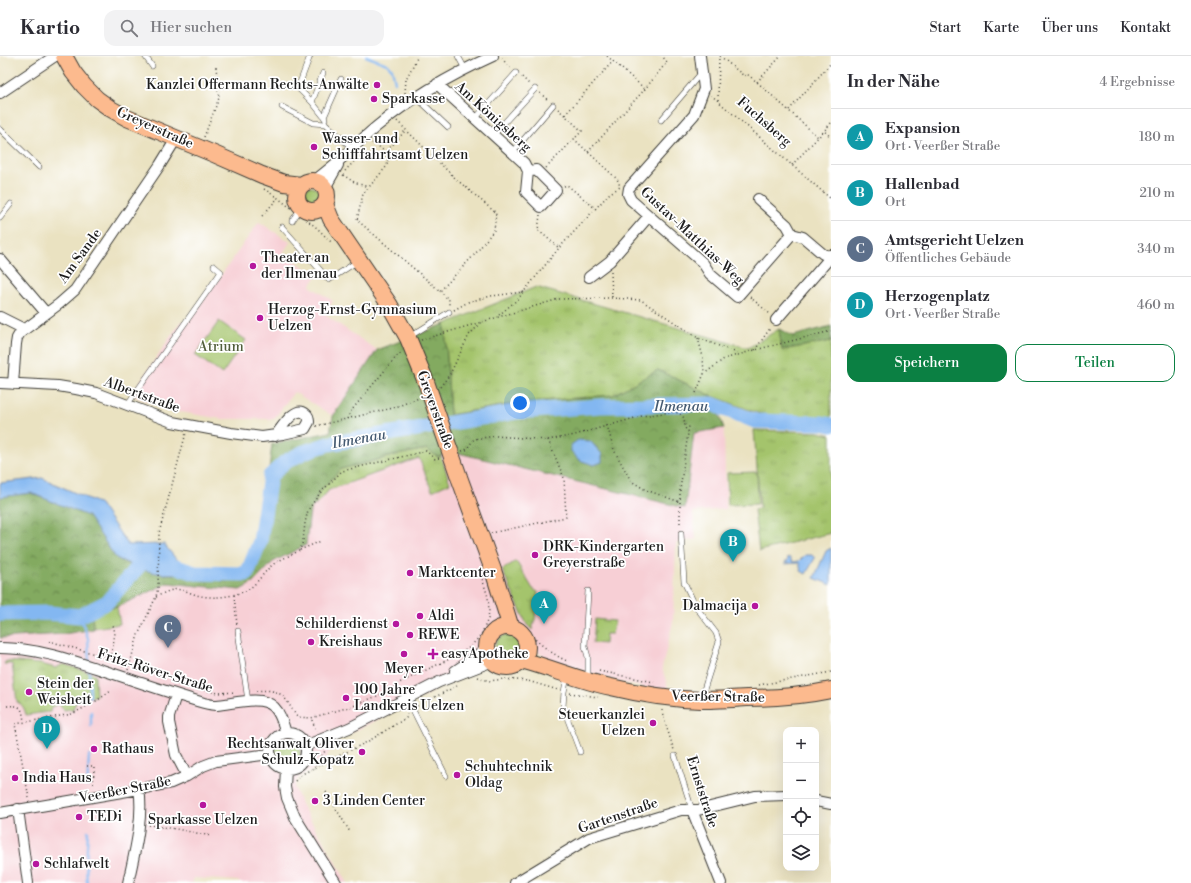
<!DOCTYPE html>
<html lang="de">
<meta charset="utf-8">
<style>
:root{--surface:#fff;--page:#f2f2f3;--text:#2b2b33;--muted:#7c7c81;--line:#e1e1e2;--accent:#0b8043}
body{margin:0;font-family:"Libre Bodoni",serif;background:var(--page);color:var(--text)}
.controls{position:absolute;right:12px;bottom:12px;display:grid;overflow:hidden;border-radius:8px;box-shadow:0 4px 16px #0002}
.controls button{width:36px;height:36px;display:grid;place-items:center;padding:0;border:0;border-bottom:1px solid var(--line);background:var(--surface);color:var(--text);font:20px sans-serif}
.you{position:absolute;left:520px;top:347px;width:14px;height:14px;margin:-10px;border:3px solid #fff;border-radius:50%;background:#1a73e8;box-shadow:0 0 0 6px #1a73e833}
.badge{display:grid;place-items:center;width:26px;height:26px;border-radius:50%;background:var(--accent);color:#fff;font-size:13px;font-weight:700}
.pin{position:absolute;translate:-50% -33px;filter:drop-shadow(0 1px 2px #0008)}
.pin::after{content:'';position:absolute;top:21px;width:14px;height:12px;background:inherit;clip-path:polygon(0 0,100% 0,50% 100%)}
.list{margin:0;padding:0;list-style:none}
h2{display:flex;justify-content:space-between;align-items:center;height:52px;margin:0;padding:0 16px;font-size:17px}
h2 small{font-size:13px;font-weight:400;color:var(--muted)}
.list li{display:grid;grid-template-columns:26px 1fr auto;gap:12px;align-items:center;box-sizing:border-box;height:56px;padding:0 16px;border-top:1px solid var(--line)}
.list b{display:block;font-size:15px;white-space:nowrap}
.list p{margin:0;font-size:13px;white-space:nowrap;color:var(--muted)}
.list em{font-size:13px;font-style:normal;color:var(--muted)}
.actions{display:flex;gap:8px;padding:12px 16px}
.actions a{flex:1;padding:9px 0;border:1px solid var(--accent);border-radius:12px;text-align:center;font-size:14px;color:var(--accent)}
.actions .main{background:var(--accent);color:#fff}
.icon{flex:none;width:22px;height:22px;fill:none;stroke:currentColor;stroke-width:2;stroke-linecap:round;stroke-linejoin:round}
.map{position:relative;flex:none;width:831px;height:827px;overflow:hidden}
header{display:flex;align-items:center;gap:24px;box-sizing:border-box;height:56px;padding:0 20px;background:var(--surface);border-bottom:1px solid var(--line)}
header strong{font-size:19px}
nav{display:flex;gap:22px;margin-inline-start:auto;font-size:14px}
.search{width:280px;height:36px;background:var(--page);display:flex;align-items:center;gap:10px;box-sizing:border-box;padding:0 14px;border-radius:12px;color:var(--muted);font-size:15px}
main{display:flex}
aside{flex:1;background:var(--surface)}
.map>svg:first-child{display:block}
</style>
<header>
<strong>Kartio</strong>
<div class="search"><svg class="icon" aria-label="search" viewBox="0 0 24 24"><circle cx="10" cy="10" r="6"/><path d="M15 15l6 6"/></svg>Hier suchen</div>
<nav><a>Start</a><a>Karte</a><a>Über uns</a><a>Kontakt</a></nav>
</header>
<main>
<div class="map">
<svg width="831" height="827" viewBox="0 0 831 827">
<defs>
<pattern id="grass-tufts" width="24" height="20" patternUnits="userSpaceOnUse"><rect width="24" height="20" fill="#a4c46c"/><path d="M3 7l-1-3M5 7V3M7 7l1-3M15 17l-1-3M17 17v-4M19 17l1-3" fill="none" stroke="#8da85d"/></pattern>
<pattern id="forest-crowns" width="20" height="18" patternUnits="userSpaceOnUse"><rect width="20" height="18" fill="#83aa60"/><path d="M2 6a3 3 0 1 1 6 0M12 15a3 3 0 1 1 6 0" fill="none" stroke="#6a8a4e"/></pattern>
</defs>
<rect width="100%" height="100%" fill="#fff"/>
<filter id="ink" filterUnits="userSpaceOnUse"><feTurbulence type="fractalNoise" baseFrequency=".025" numOctaves="2"/><feDisplacementMap in="SourceGraphic" scale="8" xChannelSelector="R" yChannelSelector="G"/><feConvolveMatrix kernelMatrix="1 2 1 2 8 2 1 2 1" color-interpolation-filters="sRGB"/></filter>
<filter id="wash" filterUnits="userSpaceOnUse"><feTurbulence type="fractalNoise" baseFrequency=".012" numOctaves="4" result="noise"/><feDisplacementMap in="SourceGraphic" scale="16" xChannelSelector="R" yChannelSelector="G"/><feGaussianBlur stdDeviation="0.9" result="paint"/><feColorMatrix in="noise" values="0 0 0 0 0 0 0 0 0 0 0 0 0 0 0 0 0 1.4 0 .05"/><feComposite in="paint" operator="in"/></filter>
<g filter="url(#wash)">
<rect width="100%" height="100%" fill="#eae2c1"/>
<!-- built -->
<path fill="#f7cfd5" d="M259 166 290 186 283 197 317 220 310 230 333 245 325 259 377 294 333 360 294 336 274 363H222L175 355 131 339 181 265 186 268Z
M724 372 726 453 693 456 696 483 676 487 673 566 662 612 670 638 620 626 557 608 536 595 529 587 523 575 518 571 506 569 498 570 492 574 487 580 484 586 485 594 489 604 424 640 335 685 323 708 298 722 296 727 295 732 301 748 348 827H240L238 825 194 822 192 827H0V582L64 578 119 568 117 551 168 527 241 534 253 527 273 506 305 489 310 455 314 449 318 447 329 434 419 402 450 395 684 452 694 377Z"/>
<!-- grass -->
<path fill="url(#grass-tufts)" stroke="#607044" d="M302 140a9 9 0 1 1 18 0a9 9 0 1 1-18 0Z
M536 231 748 292 779 273 782 294 831 285V363L825 362 760 358 712 340 658 314 613 339 518 347 450 359 445 268Z
M754 374 818 376 831 379V477L759 495 754 454 760 451Z
M427 393 438 401 441 400 450 427 432 435 419 402 329 434 318 447 314 449 319 436 341 413 397 399Z
M516 505 533 533 538 536 535 564 532 574 527 569 502 514Z
M595 563 615 565 612 578H606L605 588 593 587Z
M495 591a12 12 0 1 1 24 0a12 12 0 1 1-24 0Z
M7 605 41 608 56 612 63 608 95 618 96 640 77 644 73 653 64 654 60 649 57 648 51 652 50 656 26 659C24 652 23 649 17 646L12 608H4L5 606Z
M275 695a13 13 0 1 1 26 0a13 13 0 1 1-26 0Z"/>
<!-- forest -->
<path fill="url(#forest-crowns)" stroke="#50633e" d="M445 268 450 359 518 347 613 339 658 314 712 340 724 372 694 377 685 452 450 395 438 401 426 393 397 399 341 413 319 436 314 449 310 455 306 489 273 506 253 527 240 534 168 527 117 551 92 556 94 573 64 578 0 582V441L31 437 89 460 116 502 136 512 162 518H247L260 485 272 388 330 376 333 360 377 294Z
M831 270V285L782 294 779 273 793 280Z"/>
<!-- garden -->
<path fill="#a4c46c" stroke="#607044" d="M219 265 246 284 222 318 195 299Z
M757 416 758 448 728 449 727 417Z
M117 551 120 568 94 572 91 556Z"/>
<!-- water -->
<path fill="#83b7f1" stroke="#506a86" d="M578 384 590 385 602 398V406L594 409 579 404 571 395V389Z
M42 422 100 448 128 489 164 488 176 503 195 517 162 518 143 514 116 502 88 460 31 437 0 441V427Z
M831 492V529L814 522 826 495Z
M805 499H812L815 502 806 518 801 515 799 507 785 508V506H787L788 501 791 503 792 506 799 505Z"/>
<g fill="none" stroke-linecap="round" stroke-linejoin="round">
<!-- stream -->
<path stroke="#83b7f1" stroke-width="2.5" d="M366 0 387 8 392 13 395 26
M80 560 88 582 89 606
M89 613 90 641
M91 670V656
M87 730 89 700
M87 827 86 808 88 775"/>
<!-- river -->
<path stroke="#83b7f1" stroke-width="15" d="M177 511 195 517 247 518 260 485 270 420 285 406 304 396 328 388 516 356 600 350 712 348 755 365 822 367 831 369
M0 558 48 557 80 560 107 546 146 502"/>
</g>
</g>
<g filter="url(#ink)">
<g fill="none" stroke-linecap="round" stroke-linejoin="round">
<!-- service casing -->
<g stroke="#3b3a35" stroke-width="6">
<path id="service" d="M145 0 152 10
M310 0 298 32 312 46 324 61
M458 0 465 13
M416 41 448 71
M312 46 323 17
M282 51 313 67 326 68 352 92
M325 63 324 61 341 23
M475 63 516 17
M661 64 702 16
M0 73 39 111
M493 79 535 33
M512 97 553 49
M0 162 11 148
M292 165 301 152
M282 171 329 224 358 205
M409 281 449 256
M127 349 221 216 214 210
M681 477 684 526 696 551 716 577 719 586 701 643
M238 575 248 645
M567 620 564 636 563 651 580 696
M588 623V601L585 590 588 535
M407 642 446 720
M675 700 688 741 692 754"/>
</g>
<!-- minor casing -->
<g stroke="#3b3a35" stroke-width="12">
<path id="minor" d="M700 0 704 33 694 59 629 132 628 138 631 144 703 207 710 218 737 241 792 178
M437 28 524 107 528 115 526 136 541 151 556 134 536 114 528 115
M0 37 55 0
M314 125C323 118 333 110 342 102 353 92 364 81 376 71 411 42 451 19 493 0
M325 132 338 109
M758 143 787 169 792 178 803 181 823 198 830 200
M0 203 46 257
M589 221 610 205 649 160
M0 261 24 273
M776 264 828 204 830 200 831 199
M0 327 58 330 76 333 96 337 172 366 231 377 262 381 283 378 305 373 309 366C309 363 309 360 306 358 295 348 281 373 275 380
M13 328 16 288 17 282 20 277 59 248 75 234 160 109 176 83
M0 592C36 592 68 603 102 614 136 625 170 637 204 647 208 648 212 649 217 649 232 648 262 638 274 651 281 658 283 668 286 677
M455 615 476 601 487 592
M176 639 169 661V666L176 699 187 720
M270 695a18 18 0 1 1 36 0a18 18 0 1 1-36 0Z
M305 690 349 672 439 626 493 605
M286 713 285 731 287 742 295 761 336 827
M816 745 831 748
M18 753 28 827
M692 754 721 827
M0 757 139 733 171 727 187 720 203 710 216 705 270 698
M128 827C134 799 144 762 139 733
M515 827 589 782 681 754H698L755 740 786 739"/>
</g>
<!-- primary casing -->
<g stroke="#3b3a35" stroke-width="18">
<path id="primary" d="M64 0 73 16 84 30 97 43 111 53 127 62 214 98 262 119 284 127 301 129
M297 140a15 15 0 1 1 30 0a15 15 0 1 1-30 0Z
M325 148 331 163 389 248 408 282 426 326
M459 421 493 514 511 572
M487 591a20 20 0 1 1 40 0a20 20 0 1 1-40 0Z
M521 604C552 612 581 625 611 631 640 638 671 643 701 644 716 644 732 643 747 642 775 642 803 640 831 634"/>
</g>
<!-- path -->
<path stroke="#3b3a35" stroke-width="1.5" stroke-dasharray="1 3" stroke-linecap="butt" d="M607 0 645 33
M720 0 744 20 747 18 757 26 818 81
M502 2 504 5 511 12
M522 21 529 28
M757 26 781 0
M405 37 406 23 418 0
M540 37 549 45
M711 39 831 143
M718 44 719 0
M558 53 582 75 574 83
M789 54 831 7
M565 59 613 5
M397 65 456 123 496 157 494 174 476 197 440 235 357 164 363 138 387 110 388 104 385 97 406 74
M831 67 824 75 831 81
M204 81 219 42 216 11
M372 87 377 89 385 96
M588 96 645 33 667 6 662 0
M792 109 824 75
M546 112 574 83 617 123 620 130
M345 115 359 100
M343 119 354 126 368 131
M564 130 567 129 596 153
M264 133 278 142 292 153
M540 159 538 174 559 192 610 137 620 131
M262 160 278 142
M303 161 317 172 331 186
M611 216 612 242
M440 235 449 244V250
M750 241 770 258
M454 254 468 246 491 240 524 236
M499 259 518 243 559 192
M698 282 703 301 704 318
M421 284 559 243 612 242 641 244 698 282 740 298
M755 294 771 271
M440 331 450 318 469 279 482 266
M696 337 704 318 724 303 755 294 831 275
M347 363 351 355 396 301 401 297
M607 369 614 394 631 425 646 434 680 446
M316 370 393 352 419 342
M462 395 466 394 474 383 496 380 548 384 575 379 642 360 671 356 679 357 684 362 685 372 688 376
M680 471V434L689 370
M491 477 566 461 564 422 548 384
M300 494 321 485
M234 539 237 569
M156 541C162 538 167 535 173 534 182 532 189 537 197 539 210 543 228 541 240 537 257 532 262 516 275 507 283 502 292 499 300 494L303 485 305 467 308 454 320 437 342 415 426 395 435 403 439 402
M523 568C530 582 553 599 567 605
M49 585 120 605 123 611
M111 602 115 577 113 569
M128 614 138 579 156 541 158 531 159 477 186 377
M599 615 654 626
M478 621 489 625 504 623 528 625 558 634
M177 628 218 637 236 636
M759 629 831 616
M256 635C283 632 284 641 297 661L311 662
M570 637 598 641
M7 650C21 649 22 651 24 665
M417 650 457 630
M662 654 663 660 674 694
M317 676 311 662 353 650 389 635 401 626 460 598 470 591 481 579 488 563 489 555 488 541 479 513
M87 710H94L93 731
M313 713 325 695 324 693
M295 725 300 719 367 686 406 662 407 658
M326 736 350 776
M29 742 15 668 72 658 93 647 111 635
M149 769 176 773 212 780"/>
<!-- service -->
<use href="#service" stroke="#fff" stroke-width="5"/>
<!-- minor -->
<use href="#minor" stroke="#fff" stroke-width="10"/>
<!-- primary -->
<use href="#primary" stroke="#fcba8e" stroke-width="16"/>
<!-- primary-bridge casing -->
<g stroke="#3b3a35" stroke-width="18" stroke-linecap="butt">
<path id="primary-bridge" d="M426 326 459 421"/>
</g>
<!-- primary-bridge -->
<use href="#primary-bridge" stroke="#fcba8e" stroke-width="16"/>
</g>
</g>
<!-- markers -->
<g fill="#b5179e" stroke="#fff" stroke-width="1.5">
<circle cx="377" cy="29" r="4"/>
<circle cx="374" cy="43" r="4"/>
<circle cx="314" cy="91" r="4"/>
<circle cx="253" cy="210" r="4"/>
<circle cx="260" cy="262" r="4"/>
<circle cx="535" cy="499" r="4"/>
<circle cx="410" cy="517" r="4"/>
<circle cx="755" cy="550" r="4"/>
<circle cx="420" cy="560" r="4"/>
<circle cx="396" cy="568" r="4"/>
<circle cx="410" cy="579" r="4"/>
<circle cx="311" cy="586" r="4"/>
<circle cx="404" cy="598" r="4"/>
<path d="M431 592h4v4h4v4h-4v4h-4v-4h-4v-4h4z"/>
<circle cx="29" cy="636" r="4"/>
<circle cx="346" cy="642" r="4"/>
<circle cx="653" cy="667" r="4"/>
<circle cx="94" cy="693" r="4"/>
<circle cx="362" cy="696" r="4"/>
<circle cx="457" cy="719" r="4"/>
<circle cx="15" cy="722" r="4"/>
<circle cx="315" cy="745" r="4"/>
<circle cx="203" cy="749" r="4"/>
<circle cx="79" cy="761" r="4"/>
<circle cx="36" cy="808" r="4"/>
</g>
<g text-anchor="middle" dominant-baseline="central" stroke-width="3.5" stroke-linejoin="round" paint-order="stroke">
<!-- poi labels -->
<g font-size="14" fill="#1c1c1c" stroke="#fff" text-anchor="start">
<text x="369" y="29" text-anchor="end">Kanzlei Offermann Rechts-Anwälte</text>
<text x="382" y="43">Sparkasse</text>
<text x="322" y="83">Wasser- und<tspan x="322" dy="16">Schifffahrtsamt Uelzen</tspan></text>
<text x="261" y="202">Theater an<tspan x="261" dy="16">der Ilmenau</tspan></text>
<text x="268" y="254">Herzog-Ernst-Gymnasium<tspan x="268" dy="16">Uelzen</tspan></text>
<text x="543" y="491">DRK-Kindergarten<tspan x="543" dy="16">Greyerstraße</tspan></text>
<text x="418" y="517">Marktcenter</text>
<text x="747" y="550" text-anchor="end">Dalmacija</text>
<text x="428" y="560">Aldi</text>
<text x="388" y="568" text-anchor="end">Schilderdienst</text>
<text x="418" y="579">REWE</text>
<text x="319" y="586">Kreishaus</text>
<text x="441" y="598">easyApotheke</text>
<text x="404" y="613" text-anchor="middle">Meyer</text>
<text x="37" y="628">Stein der<tspan x="37" dy="16">Weisheit</tspan></text>
<text x="354" y="634">100 Jahre<tspan x="354" dy="16">Landkreis Uelzen</tspan></text>
<text x="645" y="659" text-anchor="end">Steuerkanzlei<tspan x="645" dy="16">Uelzen</tspan></text>
<text x="354" y="688" text-anchor="end">Rechtsanwalt Oliver<tspan x="354" dy="16">Schulz-Kopatz</tspan></text>
<text x="102" y="693">Rathaus</text>
<text x="465" y="711">Schuhtechnik<tspan x="465" dy="16">Oldag</tspan></text>
<text x="23" y="722">India Haus</text>
<text x="323" y="745">3 Linden Center</text>
<text x="87" y="761">TEDi</text>
<text x="203" y="764" text-anchor="middle">Sparkasse Uelzen</text>
<text x="44" y="808">Schlafwelt</text>
</g>
<!-- street labels -->
<g font-size="14" fill="#1c1c1c" stroke="#fff">
<text transform="translate(493 61) rotate(42)">Am Königsberg</text>
<text transform="translate(764 66) rotate(41)">Fuchsberg</text>
<text transform="translate(155 72) rotate(24)">Greyerstraße</text>
<text transform="translate(692 180) rotate(43)">Gustav-Matthias-Weg</text>
<text transform="translate(80 200) rotate(-54)">Am Sande</text>
<text transform="translate(142 339) rotate(20)">Albertstraße</text>
<text transform="translate(435 354) rotate(70)">Greyerstraße</text>
<text transform="translate(155 615) rotate(17)">Fritz-Röver-Straße</text>
<text transform="translate(718 641) rotate(1)">Veerßer Straße</text>
<text transform="translate(125 734) rotate(-11)">Veerßer Straße</text>
<text transform="translate(702 736) rotate(72)">Ernststraße</text>
<text transform="translate(618 760) rotate(-19)">Gartenstraße</text>
</g>
<!-- park labels -->
<g font-size="14" fill="#525f3c" stroke="#fff">
<text x="221" y="291">Atrium</text>
</g>
<!-- water labels -->
<g font-size="15" font-style="italic" fill="#455a71" stroke="#fff">
<text x="681" y="350">Ilmenau</text>
<text transform="translate(359 383) rotate(-10)">Ilmenau</text>
</g>
</g>
</svg>
<div class="controls">
<button>+</button>
<button>−</button>
<button><svg class="icon" aria-label="locate" viewBox="0 0 24 24"><circle cx="12" cy="12" r="6"/><path d="M12 2v4M12 18v4M2 12h4M18 12h4"/></svg></button>
<button><svg class="icon" aria-label="layers" viewBox="0 0 24 24"><path d="M12 4l9 5-9 5-9-5zM3 14l9 5 9-5"/></svg></button>
</div>
<div class="you"></div>
<div class="pin badge" style="left:544px;top:568px;background:#0f9aa8">A</div>
<div class="pin badge" style="left:733px;top:506px;background:#0f9aa8">B</div>
<div class="pin badge" style="left:168px;top:592px;background:#5c6f8a">C</div>
<div class="pin badge" style="left:47px;top:693px;background:#0f9aa8">D</div>
</div>
<aside>
<h2>In der Nähe<small>4 Ergebnisse</small></h2>
<ul class="list">
<li><span class="badge" style="background:#0f9aa8">A</span><div><b>Expansion</b><p>Ort · Veerßer Straße</p></div><em>180 m</em></li>
<li><span class="badge" style="background:#0f9aa8">B</span><div><b>Hallenbad</b><p>Ort</p></div><em>210 m</em></li>
<li><span class="badge" style="background:#5c6f8a">C</span><div><b>Amtsgericht Uelzen</b><p>Öffentliches Gebäude</p></div><em>340 m</em></li>
<li><span class="badge" style="background:#0f9aa8">D</span><div><b>Herzogenplatz</b><p>Ort · Veerßer Straße</p></div><em>460 m</em></li>
</ul>
<div class="actions"><a class="main">Speichern</a><a>Teilen</a></div>
</aside>
</main>
